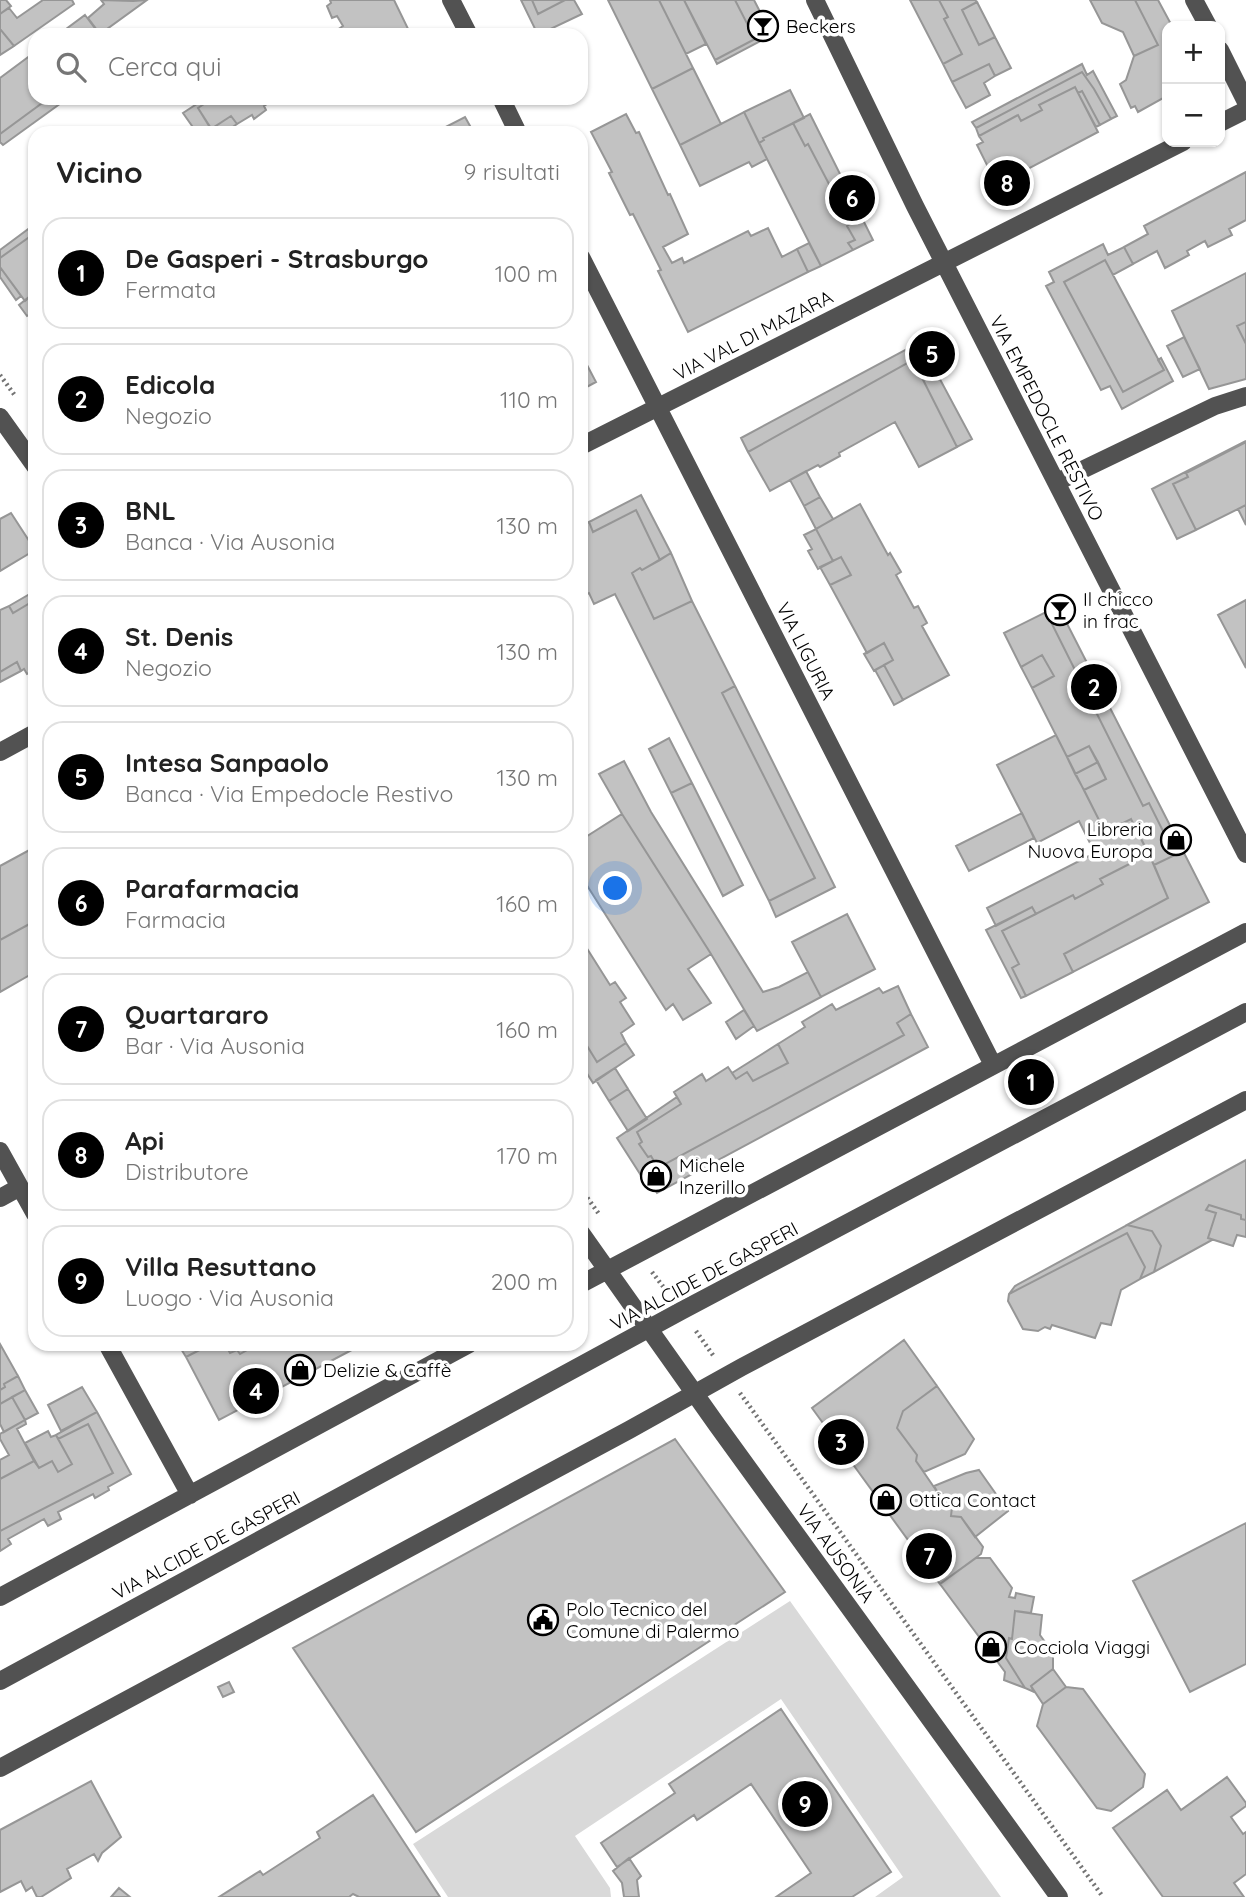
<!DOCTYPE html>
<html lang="it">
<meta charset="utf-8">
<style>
:root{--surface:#fff;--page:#f6f6f6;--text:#222;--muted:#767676;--line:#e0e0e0;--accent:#000}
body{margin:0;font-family:Quicksand,sans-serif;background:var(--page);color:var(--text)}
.controls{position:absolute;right:21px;top:21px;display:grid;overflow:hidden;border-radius:14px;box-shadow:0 2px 5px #0004}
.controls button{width:63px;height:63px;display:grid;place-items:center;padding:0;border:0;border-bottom:2px solid var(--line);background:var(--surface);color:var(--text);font:35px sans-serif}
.you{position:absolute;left:616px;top:889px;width:24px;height:24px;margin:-18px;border:5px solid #fff;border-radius:50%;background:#1a73e8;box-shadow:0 0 0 10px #1a73e833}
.badge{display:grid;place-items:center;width:46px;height:46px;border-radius:50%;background:var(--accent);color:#fff;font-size:23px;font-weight:700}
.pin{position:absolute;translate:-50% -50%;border:4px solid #fff;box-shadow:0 2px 7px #0006}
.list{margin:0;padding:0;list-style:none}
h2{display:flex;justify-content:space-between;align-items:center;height:91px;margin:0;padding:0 28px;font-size:30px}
h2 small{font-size:23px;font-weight:400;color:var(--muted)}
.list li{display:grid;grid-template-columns:46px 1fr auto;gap:21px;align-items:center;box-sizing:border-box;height:112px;margin:0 14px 14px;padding:0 14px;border:2px solid var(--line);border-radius:21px}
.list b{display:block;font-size:26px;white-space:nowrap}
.list p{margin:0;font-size:23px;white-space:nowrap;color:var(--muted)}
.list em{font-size:23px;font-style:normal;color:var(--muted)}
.icon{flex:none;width:38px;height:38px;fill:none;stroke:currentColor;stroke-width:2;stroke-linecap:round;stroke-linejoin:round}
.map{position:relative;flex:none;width:1246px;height:1897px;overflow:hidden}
.search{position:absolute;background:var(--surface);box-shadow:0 2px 5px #0004;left:28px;top:28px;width:560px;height:77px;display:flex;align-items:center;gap:18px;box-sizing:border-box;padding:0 24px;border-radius:21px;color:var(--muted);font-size:26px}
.panel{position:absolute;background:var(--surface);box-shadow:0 2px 5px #0004;left:28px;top:126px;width:560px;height:1225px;border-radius:21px}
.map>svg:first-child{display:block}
</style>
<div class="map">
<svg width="1246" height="1897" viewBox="0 0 1246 1897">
<rect width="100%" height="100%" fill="#fff"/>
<!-- green -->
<path fill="#d9d9d9" d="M790 1601 1001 1897H875L903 1877 781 1699 575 1836 610 1888 611 1897H448L413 1844Z"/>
<!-- building -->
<path fill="#c2c2c2" stroke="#969696" stroke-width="2" d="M0 0H6L11 6 0 14Z
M43 0H72L74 4 14 46 0 29V14L9 8 17 18Z
M101 0 133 1 147 0 100 34 88 18 104 4Z
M330 0H394L411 35H335L339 33 337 30 343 26 337 16 332 18 327 6 331 3Z
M521 0H532L538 14 565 0H574L582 14 538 35Z
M532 0H565L538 14Z
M608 0H659L693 68 652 89Z
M659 0H684L706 44 686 54Z
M684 0H735L755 39 715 60Z
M735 0H754L772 35 717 64 715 60 755 39Z
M910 0H939L948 17 944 19 962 54 943 64Z
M939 0H975L977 2 962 10 979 45 995 37 1011 68 995 76 989 64 952 82 943 64 962 54 944 19 948 17Z
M1090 0H1135L1158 45 1134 56 1123 32 1102 23Z
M1135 0H1158L1172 26H1167V96L1138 112 1135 106 1131 108 1120 84 1126 80 1134 56 1158 45Z
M977 2 995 37 979 45 962 10Z
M85 15 100 35H58Z
M0 29 14 46 0 55Z
M35 52V98H49L0 134V78Z
M989 64 995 76 984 83 990 95 966 108 952 82Z
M1082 64 1087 75 1093 71 1117 116 1111 119 1094 89 1082 72 976 128 972 122Z
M693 68 721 124 680 145 652 89Z
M1082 72 1094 89 1111 119 1100 125 1082 91 1078 93 1075 87 1039 105 1042 110 1021 121 1018 115 979 136 976 128Z
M1075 87 1098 132 1003 182 1000 176 994 179 977 145 983 142 979 136 1018 115 1021 121 1042 110 1039 105Z
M790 90 804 118 763 138 764 140 759 143 744 112Z
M1082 91 1100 125 1096 127 1078 93Z
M49 98H68L3 145 0 142V134Z
M206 98H213L198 108 214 133H197L183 113Z
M213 98H276L264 106 266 110 254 119 252 115 237 124 231 116 211 129 198 108Z
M744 112 767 159 752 167 749 162 700 186 680 145Z
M626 114 636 133 639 132 668 195 670 194 688 234 663 247 672 263 682 258 684 263 748 231 751 236 768 228 782 257 797 249 808 272 688 332 658 271 661 270 633 214 630 215 609 173 612 172 591 132Z
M810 114 873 240 853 250 848 243 855 240 847 226 850 224 808 144 805 146 793 123Z
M231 116 237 124 224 133H214L211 129Z
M465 117 474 133H434L436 132Z
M793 123 805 146 808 144 850 224 847 226 855 240 848 243 853 250 821 266 759 143 764 140 763 138Z
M1246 172V220L1229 229 1232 235 1208 247 1205 241 1187 251 1189 255 1165 268 1157 251 1133 264 1124 247 1148 234 1144 226Z
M35 224V233L0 258V250Z
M35 233V292L25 301 0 267V258Z
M809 243 821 266 808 272 797 249Z
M1103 244 1108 255 1124 247 1133 264 1113 275 1105 260 1064 282 1123 392 1164 370 1158 360 1161 358 1173 381 1122 409 1110 386 1101 390 1046 286 1054 282 1049 272Z
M1105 260 1164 370 1123 392 1064 282Z
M0 267 21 296 16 300 0 277Z
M1246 273V322L1237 326 1246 344V379L1209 389 1172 311Z
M35 292V311L27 316 19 305Z
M1246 322V344L1237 326Z
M1184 337 1200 369 1183 377 1167 346Z
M920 342 972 439 957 447 913 360 748 452 741 438Z
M913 360 957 447 919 467 895 422 839 453 840 456 820 467 818 465 770 491 748 452Z
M587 365 596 382 581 390V368Z
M1246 441 1186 473 1188 477 1173 484 1196 530 1177 539 1152 489Z
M1246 442V505L1196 530 1173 484 1188 477 1186 473Z
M806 471 820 497 804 506 790 480Z
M641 495 671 553 660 560 636 510 593 532 589 522Z
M820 497 833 519 816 529 804 506Z
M860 504 888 555 890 553 901 572 896 575 914 608 918 606 927 623 922 626 949 675 903 700 884 665 893 660 884 643 867 653 830 585 851 575 841 557 833 561 816 529Z
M1246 505V525L1238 509Z
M636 510 660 560 642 570 640 568 632 573 654 619 692 601 735 686 722 693 815 878 769 901 615 594 594 604 589 593 581 597V526L589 522 593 532Z
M11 513 35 550 0 571V519Z
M816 529 833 561 818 569 808 551 812 549 804 535Z
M671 553 692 601 654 619 632 573 640 568 642 570Z
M841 557 851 575 830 585 820 567Z
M35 591V600L13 613 9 606Z
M35 600V670L27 674 24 669 21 671 17 662 0 672V610L9 606 13 613Z
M1246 600V668L1218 615Z
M1058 606 1157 800 1183 851 1175 855 1149 803 1143 806 1046 612Z
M1046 612 1143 806 1149 803 1175 855 1154 865 1131 819 1105 832 1084 790 1106 779 1089 746 1067 757 1032 688 1054 676 1042 655 1021 667 1004 633Z
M884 643 893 660 874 671 864 654Z
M1042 655 1054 676 1032 688 1021 667Z
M17 662 21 671 0 682V672Z
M884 665 903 700 894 705 875 670Z
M735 686 835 887 776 917 769 901 815 878 722 693Z
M1056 735 1105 832 1131 819 1149 854 1100 879 1103 884 1075 899 1073 895 1036 914 1032 907 996 926 987 908 1095 853 1079 821 1037 843 997 765Z
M669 738 692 783 671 793 649 749Z
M1089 746 1098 762 1075 774 1067 757Z
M624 761 651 812 763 992 779 987 808 972 821 997 757 1031 711 954 622 814 599 774Z
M1098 762 1106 779 1084 790 1075 774Z
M692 783 743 885 723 896 671 793Z
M1022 813 1034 838 969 871 956 846Z
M622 814 711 954 688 969 711 1003 683 1020 673 1004 666 1010 581 876V840Z
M35 847V921L0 940V866Z
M1183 851 1209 902 1073 972 1064 954 1168 898 1154 865Z
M1149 854 1168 898 1064 954 1073 972 1026 996 1012 968 1019 964 1002 931 1073 895 1075 899 1103 884 1100 879Z
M1032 907 1036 914 1002 931 1019 964 1012 968 1026 996 1021 998 986 930Z
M847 914 875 969 821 997 792 942Z
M35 921V972L0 992V940Z
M581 939 610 985 615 982 626 998 620 1002 634 1024 621 1033 626 1043 597 1062 581 1036Z
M898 986 911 1014 897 1023 904 1035 658 1168 651 1156 648 1157 639 1144 642 1142 637 1132 681 1104 674 1092 702 1074 706 1081 728 1067 736 1079 747 1072 753 1081 788 1063 778 1044 805 1027 802 1022 832 1004 836 1010 879 988 883 993Z
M744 1010 754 1026 736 1039 726 1022Z
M911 1014 928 1047 657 1193 653 1186 649 1188 617 1138 677 1097 681 1104 637 1132 642 1142 639 1144 648 1157 651 1156 658 1168 904 1035 897 1023Z
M581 1036 597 1062 626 1043 634 1055 593 1083 581 1064Z
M778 1044 788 1063 753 1081 747 1072 736 1079 732 1073Z
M615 1068 628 1089 609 1101 596 1080Z
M628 1089 647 1119 628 1131 609 1101Z
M1246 1160V1220L1241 1219V1215L1209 1205 1206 1210 1216 1213 1208 1238 1212 1240 1154 1272 1161 1246 1152 1231 1127 1225Z
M1209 1205 1241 1215V1219L1246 1220V1237L1237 1235 1233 1246 1208 1238 1216 1213 1206 1210Z
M1127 1225 1152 1231 1161 1246 1154 1272 1140 1279 1145 1267 1127 1233 1009 1294 1015 1286Z
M1127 1233 1145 1267 1140 1279 1121 1290 1111 1325 1101 1323 1095 1338 1052 1325 1050 1329 1045 1327 1038 1331 1023 1329 1008 1301 1009 1294Z
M904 1340 937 1386 903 1411 897 1428 917 1455 916 1461 938 1493 953 1498 951 1516 961 1517 983 1547 981 1554 940 1584 812 1408Z
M0 1344 18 1376 4 1384 5 1387 0 1390Z
M178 1344H211L186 1357Z
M211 1344H225L230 1353 237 1350 240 1354 258 1344H363L219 1420 186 1357Z
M225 1344H258L240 1354 237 1350 230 1353Z
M18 1376 25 1390 0 1404V1390L5 1387 4 1384Z
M937 1386 974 1439 965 1454 924 1472 916 1461 917 1455 897 1428 903 1411Z
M82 1387 97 1412 61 1431 48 1405Z
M25 1390 38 1413 25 1420 12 1397Z
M12 1397 25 1420 4 1432 0 1424V1404Z
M97 1412 131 1474 108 1487 109 1490 95 1498 93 1494 58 1512 61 1519 48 1526 44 1519 8 1539 11 1544 0 1551V1531L113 1473 88 1424 58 1439 56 1435Z
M25 1420 26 1424 17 1429 34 1461 0 1479V1460L9 1455 0 1439V1434Z
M88 1424 113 1473 0 1531V1479L34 1461 39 1468 52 1461 58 1472 72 1464 58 1439Z
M48 1431 51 1437 56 1435 72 1464 58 1472 52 1461 39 1468 25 1443Z
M675 1439 785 1592 416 1832 293 1648Z
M979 1470 1008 1511 975 1537 961 1517 951 1516 953 1498 938 1493 934 1486 966 1473Z
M1246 1523V1664L1190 1692 1133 1581Z
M976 1558H990L1012 1588 1009 1597 1015 1598 1016 1593 1034 1597 1031 1613 1015 1611 1012 1639 1009 1638 1006 1658 1025 1688 1004 1680 1005 1672 940 1584Z
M1015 1611 1042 1615 1040 1635 1053 1653V1669L1031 1686 1034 1692 1025 1688 1006 1658 1009 1638 1012 1639Z
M1053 1669 1066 1687 1043 1704 1031 1686Z
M229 1682 234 1692 223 1697 218 1687Z
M1066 1687 1083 1689 1145 1774 1143 1787 1111 1811 1097 1808 1037 1726 1043 1704Z
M781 1709 891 1872 852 1897H776L811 1873 751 1784 697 1820 694 1815 617 1867 601 1843 675 1793 669 1784Z
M1227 1777 1246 1803V1806L1231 1817 1243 1834 1246 1832V1874L1234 1883 1244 1897H1163L1113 1828 1167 1790 1181 1810Z
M91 1781 121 1837 102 1853 98 1861 94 1854 67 1869 71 1878 41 1897H37L32 1887 26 1891 21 1881 0 1892V1830Z
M373 1795 440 1897H359L353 1894 349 1897H219L260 1871 263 1875 320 1838 317 1832Z
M629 1858 641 1876 637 1880 639 1897H624L622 1883 613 1871Z
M119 1888 130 1897H111Z"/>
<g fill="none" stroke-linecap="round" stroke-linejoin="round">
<!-- path -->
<path stroke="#747474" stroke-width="4.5" stroke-dasharray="2 3.5" stroke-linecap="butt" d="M0 375 16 397
M581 1189 599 1214
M652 1272 668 1293
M696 1331 715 1358
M740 1393 1103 1897"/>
<!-- minor -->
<path stroke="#525252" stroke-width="18" d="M451 0 469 35
M815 0 915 206 1246 854
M1194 0 1208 26
M1220 50 1246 102
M501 98 518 133
M1220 123 1246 110
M581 257 993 1065
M0 417 35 466
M581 446 1183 142
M1057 482 1215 406 1246 396
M0 752 35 733
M0 1151 35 1214
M0 1198 20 1187
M581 1233 717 1425 1059 1897
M581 1284 1246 932
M107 1344 190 1495
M0 1597 469 1344
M0 1681 681 1311 1246 1012
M0 1768 629 1430 742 1367 1246 1100"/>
</g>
<!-- icons -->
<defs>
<g id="bar-ring" transform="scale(1.575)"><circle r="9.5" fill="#fff" stroke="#000" stroke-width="1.5"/><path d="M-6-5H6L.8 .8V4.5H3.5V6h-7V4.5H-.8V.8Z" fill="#000"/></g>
<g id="shop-ring" transform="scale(1.575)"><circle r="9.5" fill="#fff" stroke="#000" stroke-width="1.5"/><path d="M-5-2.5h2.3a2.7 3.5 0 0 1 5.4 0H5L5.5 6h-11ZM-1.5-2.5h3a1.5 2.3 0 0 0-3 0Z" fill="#000"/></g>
<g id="civic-ring" transform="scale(1.575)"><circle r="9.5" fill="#fff" stroke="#000" stroke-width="1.5"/><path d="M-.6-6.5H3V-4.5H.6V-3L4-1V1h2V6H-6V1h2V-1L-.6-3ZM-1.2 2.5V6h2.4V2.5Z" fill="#000"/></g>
</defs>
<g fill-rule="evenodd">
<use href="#bar-ring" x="763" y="26"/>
<use href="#bar-ring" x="1060" y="610"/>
<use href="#shop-ring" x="1176" y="840"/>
<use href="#shop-ring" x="656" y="1176"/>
<use href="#shop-ring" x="300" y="1370"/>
<use href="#shop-ring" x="886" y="1500"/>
<use href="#civic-ring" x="543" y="1620"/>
<use href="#shop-ring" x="991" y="1647"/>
</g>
<g text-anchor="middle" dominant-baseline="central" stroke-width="7" stroke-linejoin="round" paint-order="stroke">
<!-- poi labels -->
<g font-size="19" fill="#000" stroke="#fff" text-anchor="start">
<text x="786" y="26">Beckers</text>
<text x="1083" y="599">Il chicco<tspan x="1083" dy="22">in frac</tspan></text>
<text x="1153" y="829" text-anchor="end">Libreria<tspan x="1153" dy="22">Nuova Europa</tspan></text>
<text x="679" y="1165">Michele<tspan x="679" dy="22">Inzerillo</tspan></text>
<text x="323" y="1370">Delizie &amp; Caffè</text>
<text x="909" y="1500">Ottica Contact</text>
<text x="566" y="1609">Polo Tecnico del<tspan x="566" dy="22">Comune di Palermo</tspan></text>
<text x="1014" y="1647">Cocciola Viaggi</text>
</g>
<!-- street labels -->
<g font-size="19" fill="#000" stroke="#fff">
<text transform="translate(753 335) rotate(-27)">VIA VAL DI MAZARA</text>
<text transform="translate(1047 418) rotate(63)">VIA EMPEDOCLE RESTIVO</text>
<text transform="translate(806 651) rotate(63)">VIA LIGURIA</text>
<text transform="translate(704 1276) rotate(-28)">VIA ALCIDE DE GASPERI</text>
<text transform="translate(206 1545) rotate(-28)">VIA ALCIDE DE GASPERI</text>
<text transform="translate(836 1553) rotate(54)">VIA AUSONIA</text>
</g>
</g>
</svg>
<div class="controls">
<button>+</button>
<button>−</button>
</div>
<div class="you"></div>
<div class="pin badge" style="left:1031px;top:1082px">1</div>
<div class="pin badge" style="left:1094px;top:687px">2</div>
<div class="pin badge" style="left:841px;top:1442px">3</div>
<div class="pin badge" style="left:256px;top:1391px">4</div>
<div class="pin badge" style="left:932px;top:354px">5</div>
<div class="pin badge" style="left:852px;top:198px">6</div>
<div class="pin badge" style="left:929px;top:1556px">7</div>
<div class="pin badge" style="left:1007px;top:183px">8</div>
<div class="pin badge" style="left:805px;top:1804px">9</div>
<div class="search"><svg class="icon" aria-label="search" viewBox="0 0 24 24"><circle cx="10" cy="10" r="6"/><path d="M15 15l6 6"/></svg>Cerca qui</div>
<section class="panel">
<h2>Vicino<small>9 risultati</small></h2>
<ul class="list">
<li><span class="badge">1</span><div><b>De Gasperi - Strasburgo</b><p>Fermata</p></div><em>100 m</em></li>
<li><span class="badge">2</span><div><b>Edicola</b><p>Negozio</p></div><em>110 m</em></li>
<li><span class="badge">3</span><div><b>BNL</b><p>Banca · Via Ausonia</p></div><em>130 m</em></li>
<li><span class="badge">4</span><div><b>St. Denis</b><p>Negozio</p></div><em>130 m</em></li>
<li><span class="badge">5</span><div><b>Intesa Sanpaolo</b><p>Banca · Via Empedocle Restivo</p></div><em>130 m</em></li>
<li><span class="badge">6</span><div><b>Parafarmacia</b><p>Farmacia</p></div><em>160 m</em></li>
<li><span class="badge">7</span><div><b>Quartararo</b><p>Bar · Via Ausonia</p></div><em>160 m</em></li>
<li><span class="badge">8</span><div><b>Api</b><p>Distributore</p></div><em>170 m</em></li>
<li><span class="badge">9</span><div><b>Villa Resuttano</b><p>Luogo · Via Ausonia</p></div><em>200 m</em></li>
</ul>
</section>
</div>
